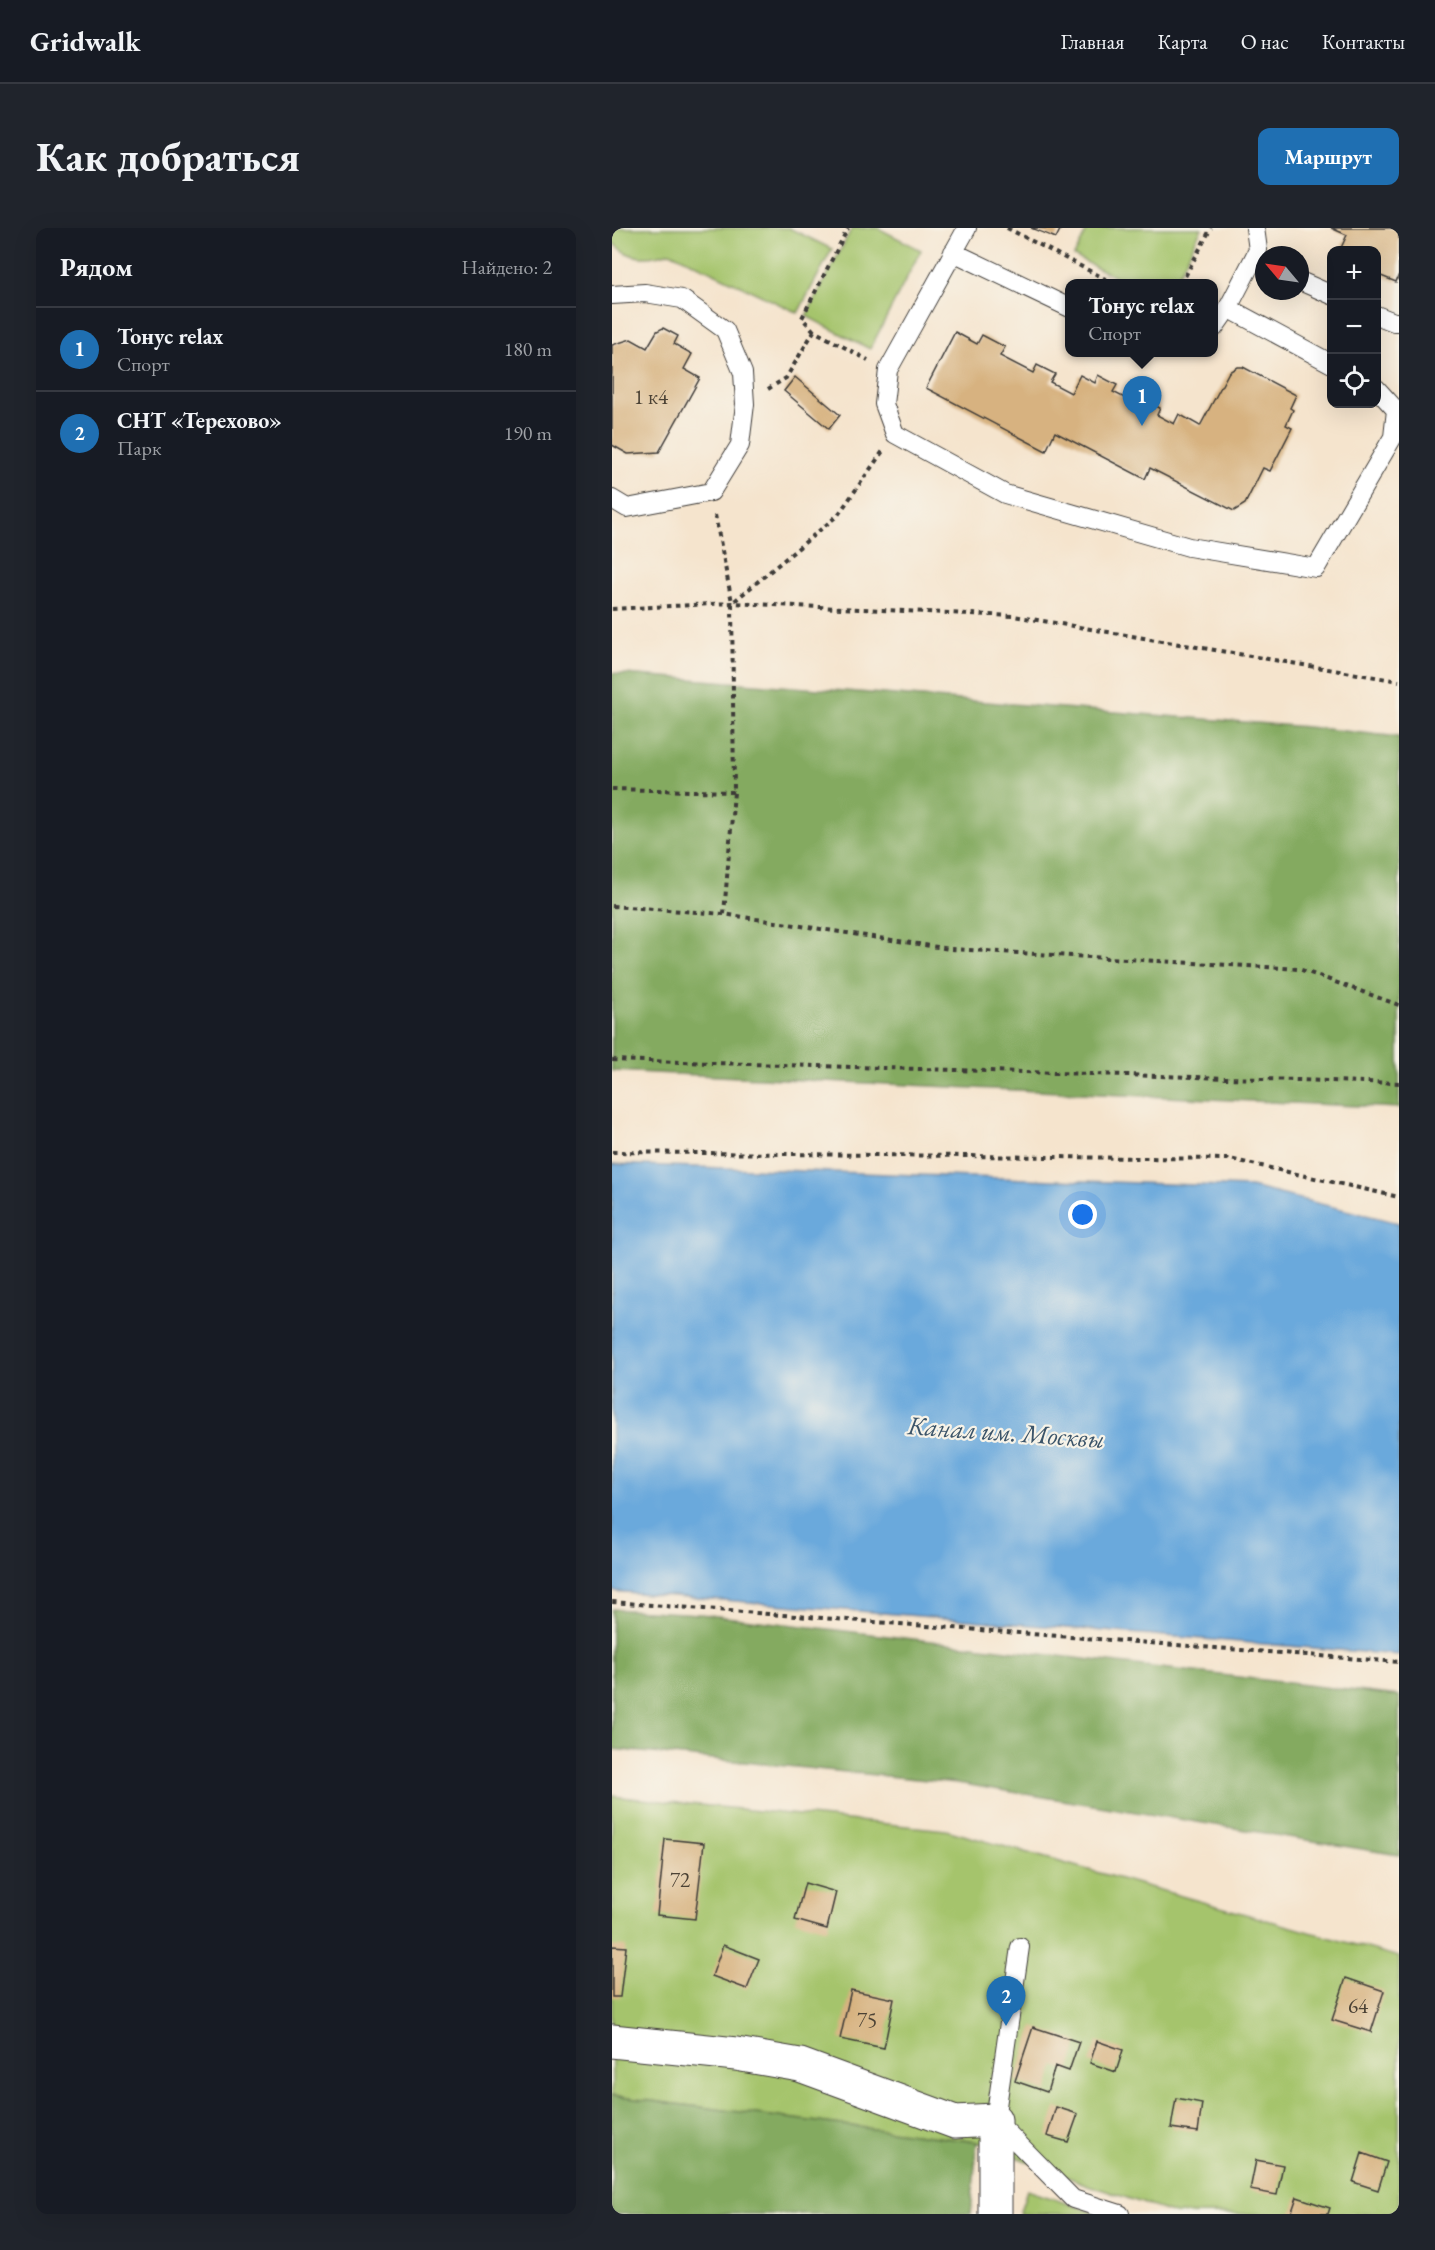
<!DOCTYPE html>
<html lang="ru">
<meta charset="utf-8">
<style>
:root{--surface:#171b24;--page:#20242c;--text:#f1f3f6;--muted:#9ea1a6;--line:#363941;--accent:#1f6fb2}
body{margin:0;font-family:"EB Garamond",serif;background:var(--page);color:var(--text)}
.controls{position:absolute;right:18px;top:18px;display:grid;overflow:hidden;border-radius:12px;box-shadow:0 6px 24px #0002}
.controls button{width:54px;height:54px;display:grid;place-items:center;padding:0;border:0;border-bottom:2px solid var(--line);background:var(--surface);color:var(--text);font:30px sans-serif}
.compass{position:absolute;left:643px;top:18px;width:54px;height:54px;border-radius:50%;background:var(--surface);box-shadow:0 6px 24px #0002;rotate:299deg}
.you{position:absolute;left:471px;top:987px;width:21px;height:21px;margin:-15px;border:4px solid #fff;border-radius:50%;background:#1a73e8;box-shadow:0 0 0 9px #1a73e833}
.badge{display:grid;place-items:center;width:39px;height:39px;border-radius:50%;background:var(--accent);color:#fff;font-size:20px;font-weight:700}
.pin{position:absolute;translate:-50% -50px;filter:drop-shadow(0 2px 3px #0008)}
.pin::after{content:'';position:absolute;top:32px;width:21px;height:18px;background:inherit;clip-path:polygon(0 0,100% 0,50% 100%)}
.popup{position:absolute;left:453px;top:51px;width:153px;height:78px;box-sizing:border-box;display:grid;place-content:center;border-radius:12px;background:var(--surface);filter:drop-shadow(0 2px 4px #0005);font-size:20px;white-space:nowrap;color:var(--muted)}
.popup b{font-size:22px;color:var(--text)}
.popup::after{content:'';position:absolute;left:50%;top:100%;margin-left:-12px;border:12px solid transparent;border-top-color:var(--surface)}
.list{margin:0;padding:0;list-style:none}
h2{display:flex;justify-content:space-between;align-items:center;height:78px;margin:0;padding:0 24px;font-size:26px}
h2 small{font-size:20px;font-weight:400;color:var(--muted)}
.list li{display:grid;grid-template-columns:39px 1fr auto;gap:18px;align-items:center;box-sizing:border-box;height:84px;padding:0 24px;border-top:2px solid var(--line)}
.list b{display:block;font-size:22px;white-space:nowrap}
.list p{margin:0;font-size:20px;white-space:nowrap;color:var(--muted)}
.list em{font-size:20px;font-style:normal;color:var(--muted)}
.icon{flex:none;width:33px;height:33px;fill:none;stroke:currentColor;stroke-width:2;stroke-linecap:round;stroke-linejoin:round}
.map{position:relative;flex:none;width:787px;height:1986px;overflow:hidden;border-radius:12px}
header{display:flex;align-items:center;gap:36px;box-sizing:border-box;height:84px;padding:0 30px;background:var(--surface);border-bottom:2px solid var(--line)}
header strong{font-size:28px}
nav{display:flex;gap:33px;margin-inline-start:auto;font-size:21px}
.intro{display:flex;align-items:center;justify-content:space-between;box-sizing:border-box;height:144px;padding:0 36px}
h1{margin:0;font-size:42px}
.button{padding:15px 27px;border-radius:12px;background:var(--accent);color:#fff;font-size:21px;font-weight:700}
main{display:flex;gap:36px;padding:0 36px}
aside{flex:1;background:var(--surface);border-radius:12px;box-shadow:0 6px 24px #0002}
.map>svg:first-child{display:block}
</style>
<header>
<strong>Gridwalk</strong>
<nav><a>Главная</a><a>Карта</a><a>О нас</a><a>Контакты</a></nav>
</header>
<div class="intro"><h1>Как добраться</h1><a class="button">Маршрут</a></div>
<main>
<aside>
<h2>Рядом<small>Найдено: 2</small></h2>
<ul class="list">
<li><span class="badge">1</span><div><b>Тонус relax</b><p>Спорт</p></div><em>180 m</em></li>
<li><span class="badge">2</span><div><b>СНТ «Терехово»</b><p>Парк</p></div><em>190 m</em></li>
</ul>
</aside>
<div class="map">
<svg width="787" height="1986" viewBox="0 0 787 1986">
<rect width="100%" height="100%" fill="#f7f3e8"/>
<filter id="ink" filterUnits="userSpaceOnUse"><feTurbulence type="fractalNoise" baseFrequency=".0167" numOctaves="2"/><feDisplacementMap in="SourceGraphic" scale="12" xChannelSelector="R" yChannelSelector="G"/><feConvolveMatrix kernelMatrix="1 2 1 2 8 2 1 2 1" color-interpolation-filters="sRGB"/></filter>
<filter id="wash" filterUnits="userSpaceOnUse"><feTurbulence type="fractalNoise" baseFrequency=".008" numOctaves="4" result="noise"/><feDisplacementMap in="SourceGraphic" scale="24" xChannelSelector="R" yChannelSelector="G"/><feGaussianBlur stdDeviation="1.35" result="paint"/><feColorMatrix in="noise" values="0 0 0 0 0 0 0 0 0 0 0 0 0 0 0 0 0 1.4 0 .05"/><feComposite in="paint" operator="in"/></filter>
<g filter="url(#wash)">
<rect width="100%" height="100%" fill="#f5e4cd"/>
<!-- green -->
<path fill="#a5c46c" stroke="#607044" stroke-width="1.5" d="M0 0H177L220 21 186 85 58 24C35 32 17 32 0 14Z
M240 0H266L309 22 258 121 194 88Z
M476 0H590L562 56 515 55 462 28Z
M0 1568 334 1602 787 1729V1986H563L476 1957 365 1914 0 1868Z
M415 1962 487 1986H407Z"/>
<!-- forest -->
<path fill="#84aa60" stroke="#50633e" stroke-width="1.5" d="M0 445 696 499 787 509V880L0 843Z
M0 1381 89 1386 787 1468V1627L345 1555 0 1521Z
M0 1868 365 1914 359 1986H0Z"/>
<!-- water -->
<path fill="#6aa9dc" stroke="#43627c" stroke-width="1.5" d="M0 936 639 959 787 995V1427L0 1363Z"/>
<g id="blocks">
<!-- building -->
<path fill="#d7b280" d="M419 0H449L444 10Z
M719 0H787V46L784 54 764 46V22H728L735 7Z
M51 100 66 108 62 116 80 126 72 141 88 150 47 224 16 226 0 217V117L19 111 35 120 45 103Z
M343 104 365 116 370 107 393 119 388 128 421 145 425 137 443 146 438 154 459 165 468 147 483 155 486 147 505 157 501 164 526 177 530 170 548 180 545 187 562 196 567 186 588 198 617 144 625 139H631L684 167 678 180 681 182 674 197 680 200 658 243 651 240 633 276 622 283 538 240 533 251 443 204 434 223 314 160Z
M183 149 228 187 217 201 172 163Z
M53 1611 92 1615 83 1691 45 1687Z
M193 1655 224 1664 215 1701 183 1692Z
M111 1717 147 1731 135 1761 100 1748Z
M0 1718 14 1719 8 1769H0Z
M734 1750 772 1763 759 1804 720 1792Z
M239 1762 282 1771 272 1820 228 1811Z
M421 1799 467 1814 457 1843 443 1838 435 1864 403 1853Z
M485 1813 511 1822 504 1844 478 1835Z
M564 1870 590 1875 586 1904 559 1900Z
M444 1879 466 1886 456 1914 435 1908Z
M750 1925 775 1934 766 1962 741 1954Z
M644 1932 671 1937 665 1967 638 1962Z
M685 1969 718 1980 716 1986H679Z"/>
</g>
</g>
<g filter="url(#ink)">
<use href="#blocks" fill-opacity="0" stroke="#3d3a37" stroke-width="1.5"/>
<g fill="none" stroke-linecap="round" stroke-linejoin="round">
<!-- service casing -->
<g stroke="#3d3a37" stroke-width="20">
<path id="service" d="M355 0 276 142 272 176 283 206 393 266 577 319 704 340 781 209 784 182 764 160
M341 24 458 80
M688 53 720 67
M0 67 33 65 70 71 113 102 131 145 133 176 128 217 99 264 15 280 0 271
M616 80 646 22 643 0
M764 87 782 94H787
M602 100 616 80 720 136
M408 1719 383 1892 461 1971 508 1986"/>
</g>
<!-- minor casing -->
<g stroke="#3d3a37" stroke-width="35">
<path id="minor" d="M0 1813 124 1826 188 1837 343 1894 383 1892V1986"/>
</g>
<!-- path -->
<path stroke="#3d3a37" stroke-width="4" stroke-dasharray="4.5 4.5" stroke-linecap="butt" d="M395 0 503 56
M569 56 599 0
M202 103 190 90 236 0
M156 161 174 150 202 103 256 132
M103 287 120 374
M0 381 120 375 401 388 787 453
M0 561 122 564
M0 678 112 686 338 721 687 741 787 777
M112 686 122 564 120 375 226 287 271 223
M0 832 787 855
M0 924 618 931 787 969
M0 1374 787 1434"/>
<!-- service -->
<use href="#service" stroke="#fff" stroke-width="18"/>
<!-- minor -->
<use href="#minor" stroke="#fff" stroke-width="33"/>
</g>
</g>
<g text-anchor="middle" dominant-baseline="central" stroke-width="4.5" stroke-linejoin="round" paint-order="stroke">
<!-- number labels -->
<g font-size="21" fill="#4b4235">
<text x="39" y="168">1 к4</text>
<text x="68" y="1651">72</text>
<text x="746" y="1777">64</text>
<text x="255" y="1791">75</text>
</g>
<!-- water labels -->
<g font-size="26" font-style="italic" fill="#3b5469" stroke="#f7f3e8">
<text transform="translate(394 1204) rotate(4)">Канал им. Москвы</text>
</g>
</g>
</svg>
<div class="controls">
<button>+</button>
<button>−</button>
<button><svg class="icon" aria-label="locate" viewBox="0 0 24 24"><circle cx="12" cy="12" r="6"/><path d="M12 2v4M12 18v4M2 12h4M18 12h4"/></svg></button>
</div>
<svg class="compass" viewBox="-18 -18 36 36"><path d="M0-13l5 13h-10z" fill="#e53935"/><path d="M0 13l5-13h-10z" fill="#9ea1a6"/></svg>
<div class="you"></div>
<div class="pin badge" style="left:530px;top:198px">1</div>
<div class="popup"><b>Тонус relax</b>Спорт</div>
<div class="pin badge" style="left:394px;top:1798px">2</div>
</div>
</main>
